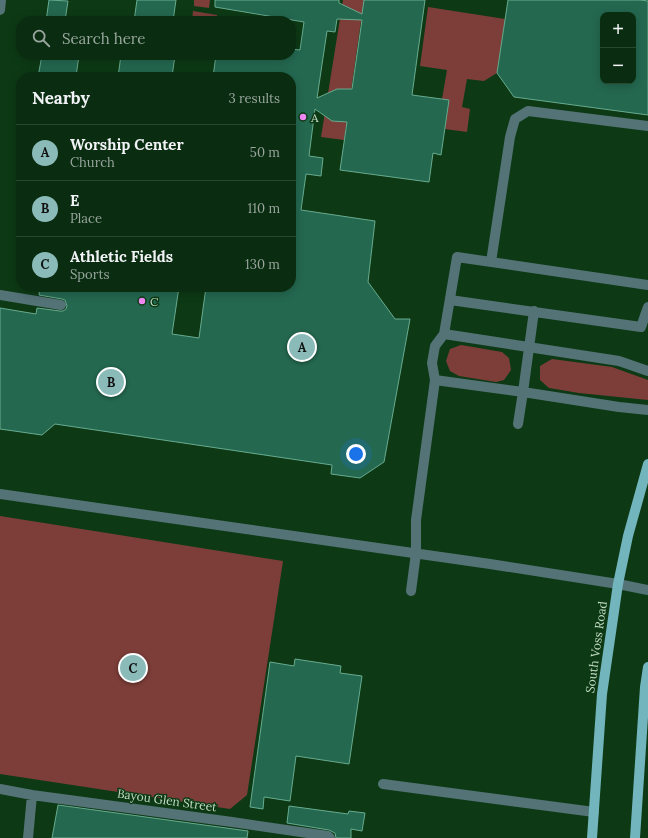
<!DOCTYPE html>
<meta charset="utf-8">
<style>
:root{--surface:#0a2c10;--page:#133419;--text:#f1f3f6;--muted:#99a79f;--line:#2a4830;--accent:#8bbbb9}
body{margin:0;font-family:Lora,serif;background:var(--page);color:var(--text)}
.controls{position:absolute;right:12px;top:12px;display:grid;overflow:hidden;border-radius:8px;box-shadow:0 2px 10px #0003}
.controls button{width:36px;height:36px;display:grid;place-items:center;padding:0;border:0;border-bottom:1px solid var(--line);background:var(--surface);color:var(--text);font:20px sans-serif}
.you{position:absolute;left:356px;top:454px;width:14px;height:14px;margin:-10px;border:3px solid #fff;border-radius:50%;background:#1a73e8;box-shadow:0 0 0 6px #1a73e833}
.badge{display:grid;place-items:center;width:26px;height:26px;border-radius:50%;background:var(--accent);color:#111;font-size:13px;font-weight:700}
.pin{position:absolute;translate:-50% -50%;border:2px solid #fff;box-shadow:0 1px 4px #0006}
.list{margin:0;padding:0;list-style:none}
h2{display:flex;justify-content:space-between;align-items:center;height:52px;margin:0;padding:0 16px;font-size:17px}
h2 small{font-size:13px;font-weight:400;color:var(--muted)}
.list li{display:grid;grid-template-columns:26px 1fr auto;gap:12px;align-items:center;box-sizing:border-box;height:56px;padding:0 16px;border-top:1px solid var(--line)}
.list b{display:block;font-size:15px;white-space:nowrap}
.list p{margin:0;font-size:13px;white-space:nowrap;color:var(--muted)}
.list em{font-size:13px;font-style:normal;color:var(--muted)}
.icon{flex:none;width:22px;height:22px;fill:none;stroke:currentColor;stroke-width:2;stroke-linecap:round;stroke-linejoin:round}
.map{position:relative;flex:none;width:648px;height:838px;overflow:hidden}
.search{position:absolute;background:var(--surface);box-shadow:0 2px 10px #0003;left:16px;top:16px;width:280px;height:44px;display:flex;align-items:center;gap:10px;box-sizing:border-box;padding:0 14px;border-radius:16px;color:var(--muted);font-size:15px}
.panel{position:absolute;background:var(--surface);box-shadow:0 2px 10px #0003;left:16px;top:72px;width:280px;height:220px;border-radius:16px}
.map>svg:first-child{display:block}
</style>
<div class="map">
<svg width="648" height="838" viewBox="0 0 648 838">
<rect width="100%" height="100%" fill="#0d3a15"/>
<!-- green -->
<path fill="#7d3e39" d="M194 0H210L209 8 194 6Z
M343 0H364L344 140 321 137Z
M428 7 505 19 497 73 484 81 467 79 462 107 470 109 467 132 445 129 449 100 442 99 447 70 420 66Z
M193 11 217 15V21H192Z
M461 345 502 352 509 358 511 370 504 380 496 382 459 376 450 371 446 361 450 349Z
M552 359 612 367 648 380V400L579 393 549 388 540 380V366Z
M0 516 283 561 247 795 230 809 0 774Z"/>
<!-- building -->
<path fill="#246850" stroke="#68ab8f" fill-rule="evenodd" d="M49 0 68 1 65 21H46Z
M137 0H176L173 21H134Z
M215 0H339V3L362 14 364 0H425L412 95 449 100 441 155 433 153 429 182 340 170 347 122 332 121 315 109 309 156 323 158 321 176 306 174 301 210 375 221 368 282 395 319H410L384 462 360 478 331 474 332 465 55 424 42 435 0 429V308L36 314 37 308 60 311H63L66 309 67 306 65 300 62 299 39 295 40 287H179L172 334 199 338 206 287H291V77H213L216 55H291V49L300 50 304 22 215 7ZM337 19 362 20 352 89H337L317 98 327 31 335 32Z
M508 0H640L648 1V115L514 97 497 73ZM603 15H633V81H603Z
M42 55H79L76 77H38Z
M121 55H175L172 77H118Z
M295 659 341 666 340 673 362 676 349 764 296 756 290 801 264 797 263 809 250 807 270 662 294 666Z
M58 805 248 831 247 838H52Z
M289 806 348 814 349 811 365 813 362 831 351 829V838H336L335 833 329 830 287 823Z"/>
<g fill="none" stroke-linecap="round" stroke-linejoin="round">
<!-- minor -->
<path stroke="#547377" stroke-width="10" d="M0 10 1 0
M491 262 510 137 515 119 528 111 648 126
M0 295 61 305
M450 300 641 327 648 307
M444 334 619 361 648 371
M435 380 523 392 619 407 648 410
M518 424 523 392 534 311
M0 494 490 564 618 584 648 590
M411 591 416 553V520L435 380 432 363 435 346 444 334 457 257 648 285
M383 784 594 812
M0 789 32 795 232 822 328 836 330 838
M28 838 32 795"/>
<!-- major -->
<path stroke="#73b5bd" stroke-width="10" d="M592 838 602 694 618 584 628 536 648 464
M635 838 645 687 648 667"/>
</g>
<!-- markers -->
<g fill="#f18af4" stroke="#0d3a15" stroke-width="1.5">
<circle cx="303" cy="117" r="4"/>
<circle cx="142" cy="301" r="4"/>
</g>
<g text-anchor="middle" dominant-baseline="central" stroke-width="3" stroke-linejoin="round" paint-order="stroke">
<!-- poi labels -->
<g font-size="12" fill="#c3dbc4" stroke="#0d3a15" text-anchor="start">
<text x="311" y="117">A</text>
<text x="150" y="301">C</text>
</g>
<!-- street labels -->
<g font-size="12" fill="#c3dbc4" stroke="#0d3a15">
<text transform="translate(596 647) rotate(-82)">South Voss Road</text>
<text transform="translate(167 800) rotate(8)">Bayou Glen Street</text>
</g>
</g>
</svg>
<div class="controls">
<button>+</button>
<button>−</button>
</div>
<div class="you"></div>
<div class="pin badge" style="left:302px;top:347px">A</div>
<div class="pin badge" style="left:111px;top:382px">B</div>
<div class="pin badge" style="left:133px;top:668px">C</div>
<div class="search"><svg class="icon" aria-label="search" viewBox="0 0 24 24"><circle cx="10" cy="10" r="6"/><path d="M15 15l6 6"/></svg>Search here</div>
<section class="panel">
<h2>Nearby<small>3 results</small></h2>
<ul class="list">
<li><span class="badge">A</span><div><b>Worship Center</b><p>Church</p></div><em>50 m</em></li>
<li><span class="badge">B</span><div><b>E</b><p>Place</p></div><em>110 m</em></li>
<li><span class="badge">C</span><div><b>Athletic Fields</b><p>Sports</p></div><em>130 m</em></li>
</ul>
</section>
</div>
